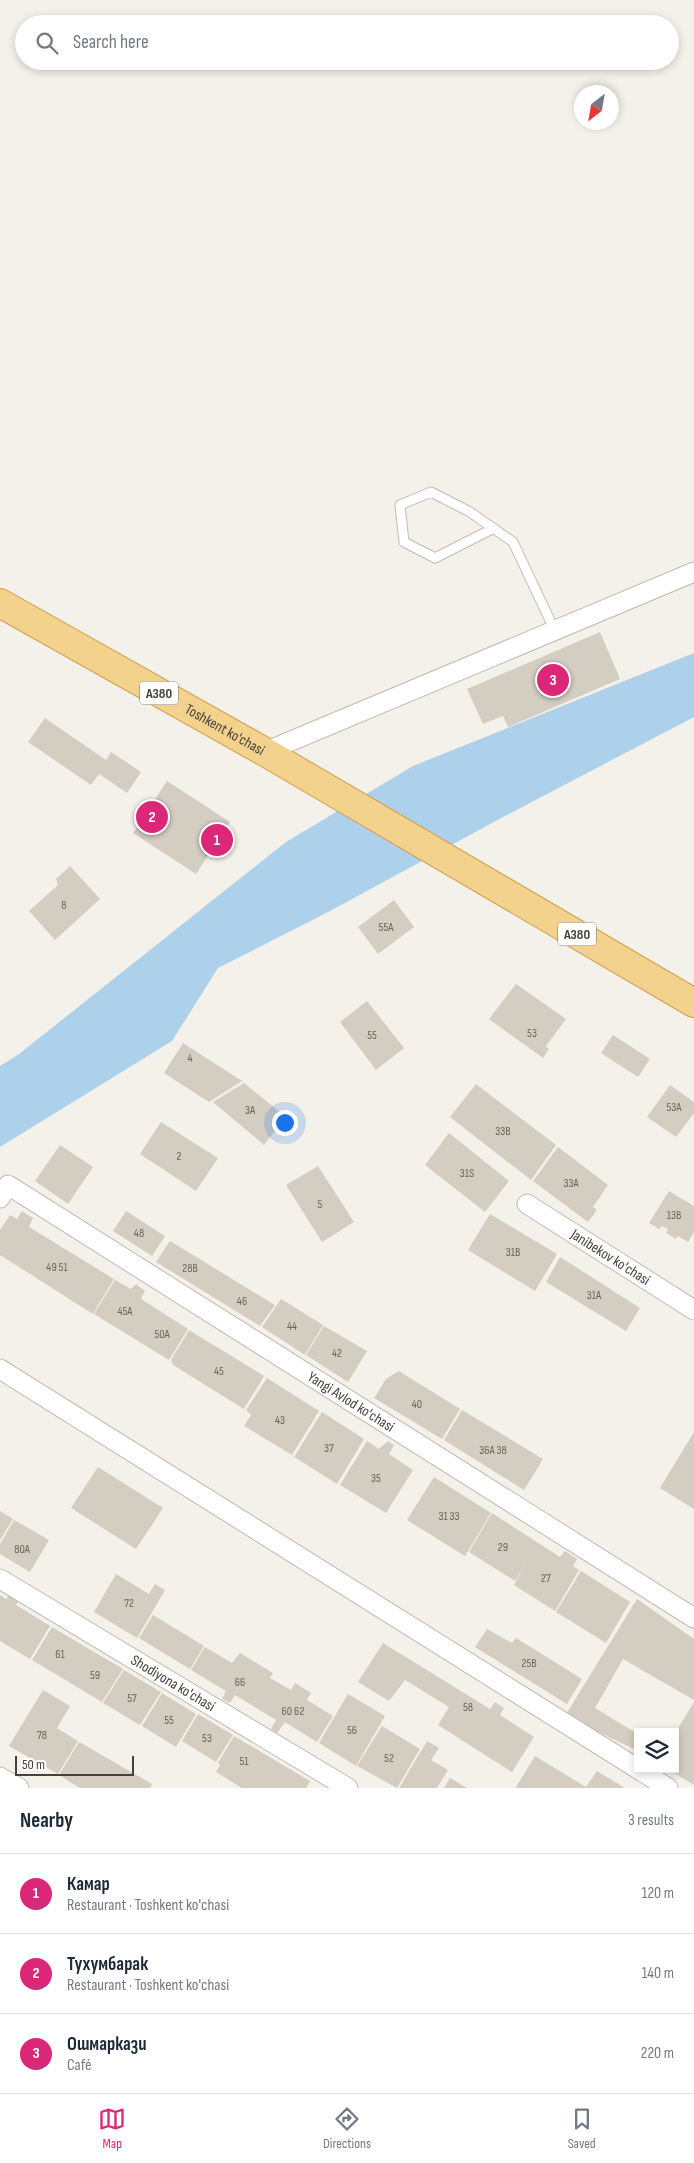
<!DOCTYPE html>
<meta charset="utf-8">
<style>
:root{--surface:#fff;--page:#f2f2f3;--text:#1f2937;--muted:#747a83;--line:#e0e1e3;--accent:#db2777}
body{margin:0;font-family:"Sofia Sans Condensed",sans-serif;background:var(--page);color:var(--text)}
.controls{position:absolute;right:15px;bottom:15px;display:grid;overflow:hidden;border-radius:0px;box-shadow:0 2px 8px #0003}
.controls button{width:45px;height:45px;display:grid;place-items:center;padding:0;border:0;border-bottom:1px solid var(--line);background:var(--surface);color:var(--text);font:25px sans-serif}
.compass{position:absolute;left:574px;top:85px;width:45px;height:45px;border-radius:50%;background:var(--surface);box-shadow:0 2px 8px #0003;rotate:211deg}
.scale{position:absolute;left:15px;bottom:12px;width:119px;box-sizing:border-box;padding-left:5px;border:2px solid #474139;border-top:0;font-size:14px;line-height:18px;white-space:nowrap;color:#474139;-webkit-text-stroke:4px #fff;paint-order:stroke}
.you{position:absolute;left:284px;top:1122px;width:18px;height:18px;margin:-12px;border:4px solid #fff;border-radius:50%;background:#1a73e8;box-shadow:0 0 0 8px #1a73e833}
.badge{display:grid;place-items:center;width:32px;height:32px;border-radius:50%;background:var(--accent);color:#fff;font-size:16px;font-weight:700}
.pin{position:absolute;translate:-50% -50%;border:2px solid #fff;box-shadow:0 1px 5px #0006}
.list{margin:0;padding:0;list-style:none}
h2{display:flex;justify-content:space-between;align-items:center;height:65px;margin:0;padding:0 20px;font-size:21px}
h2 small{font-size:16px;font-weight:400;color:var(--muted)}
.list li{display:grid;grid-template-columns:32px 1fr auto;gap:15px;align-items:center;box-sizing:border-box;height:80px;padding:0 20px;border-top:1px solid var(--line)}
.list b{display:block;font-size:19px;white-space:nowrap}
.list p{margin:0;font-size:16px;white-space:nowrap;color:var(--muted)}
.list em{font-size:16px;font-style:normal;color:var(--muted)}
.icon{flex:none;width:28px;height:28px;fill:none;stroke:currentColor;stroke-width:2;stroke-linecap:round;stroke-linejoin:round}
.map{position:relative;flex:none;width:694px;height:1788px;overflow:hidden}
.search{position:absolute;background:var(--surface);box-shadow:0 2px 8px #0003;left:15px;right:15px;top:15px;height:55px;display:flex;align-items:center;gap:12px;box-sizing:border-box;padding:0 18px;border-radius:28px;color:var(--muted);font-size:19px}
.sheet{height:305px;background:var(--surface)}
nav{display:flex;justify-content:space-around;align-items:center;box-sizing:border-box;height:70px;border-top:1px solid var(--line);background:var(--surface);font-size:14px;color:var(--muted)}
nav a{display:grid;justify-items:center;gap:2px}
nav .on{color:var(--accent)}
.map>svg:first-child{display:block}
</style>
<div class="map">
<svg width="694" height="1788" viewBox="0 0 694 1788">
<rect width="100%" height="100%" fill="#f4f1ea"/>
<!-- water -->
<path fill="#add1ea" d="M694 653V717L503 817 330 911 218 968 172 1041 0 1147V1066L19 1054 286 842 413 766Z"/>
<!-- building -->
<path fill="#d4cdc1" d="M600 632 620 679 508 727 503 716 483 724 467 689Z
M45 718 106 760 111 752 141 772 127 793 99 774 91 785 28 742Z
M167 781 230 822 196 874 133 833Z
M70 866 100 899 55 940 29 911 58 885 56 879Z
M394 900 414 927 378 954 358 927Z
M516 984 566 1019 546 1046 549 1049 543 1058 489 1019Z
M367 1001 404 1048 376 1070 340 1022Z
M613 1035 650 1059 638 1077 601 1053Z
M183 1043 242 1081 209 1102 164 1073Z
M244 1083 286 1117 264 1145 213 1102Z
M476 1084 556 1145 531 1180 450 1117Z
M670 1085 694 1102V1113L676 1137 647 1117Z
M161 1122 218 1158 196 1191 140 1154Z
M449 1133 509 1181 485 1212 425 1165Z
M60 1145 93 1167 68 1204 35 1181Z
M558 1147 608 1185 593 1207 597 1210 588 1222 533 1181Z
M318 1166 354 1222 322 1242 286 1185Z
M669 1191 694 1206V1232L688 1242 678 1236 676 1239 666 1233 668 1229 662 1226 659 1229 649 1223Z
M22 1211 33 1218 29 1227 114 1279 93 1314 0 1255V1230L10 1215 17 1219Z
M126 1211 165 1236 152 1256 113 1231Z
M490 1214 557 1254 535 1291 468 1250Z
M170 1241 275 1305 260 1326 156 1262Z
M560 1257 640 1308 626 1331 546 1282Z
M115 1280 131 1289 136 1284 145 1291 141 1299 188 1329 169 1360 94 1314Z
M281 1299 323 1325 305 1355 262 1327Z
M324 1326 367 1351 348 1382 306 1355Z
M189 1330 264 1376 244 1409 173 1365 171 1360Z
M399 1371 460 1409 442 1439 374 1398 386 1379Z
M267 1378 319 1411 292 1455 244 1426 251 1415 246 1410Z
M462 1410 543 1459 524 1490 444 1440Z
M322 1412 364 1439 337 1484 294 1457Z
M694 1432V1509L660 1488Z
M367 1441 379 1449 388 1441 394 1445 389 1454 413 1470 386 1513 340 1485Z
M98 1467 163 1508 136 1549 71 1508Z
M434 1477 491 1513 465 1556 407 1520Z
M0 1511 13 1519 0 1540Z
M492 1513 560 1557 565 1551 577 1559 573 1566 579 1570 555 1611 514 1585 525 1564 515 1581 469 1552Z
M14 1520 49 1540 30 1572 0 1554V1544Z
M581 1571 630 1602 606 1643 556 1612Z
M116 1574 149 1594 155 1584 165 1590 137 1638 94 1612Z
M12 1592 21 1597 16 1605 50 1626 30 1659 0 1641V1595L6 1599Z
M637 1599 694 1639V1700L623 1659 595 1708 638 1734V1751L565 1716Z
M153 1615 204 1646 190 1669 139 1638Z
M52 1627 123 1669 102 1702 32 1660Z
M487 1629 512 1643 516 1638 582 1679 567 1704 475 1647Z
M383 1643 490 1709 495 1702 504 1708 500 1715 534 1737 512 1772 438 1725 449 1707 405 1680 389 1701 358 1682Z
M205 1647 232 1663 240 1653 273 1673 270 1678 291 1690 295 1683 311 1693 307 1700 333 1716 317 1742 285 1722 277 1733 271 1729 276 1720 235 1695 230 1703 222 1699 226 1691 191 1670Z
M124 1670 161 1692 140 1725 103 1703Z
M43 1690 70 1706 57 1728 78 1741 58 1774 9 1746Z
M162 1693 196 1714 176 1747 142 1726Z
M348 1694 385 1716 356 1766 319 1743Z
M694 1702V1785L668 1769H675V1733Z
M198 1714 233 1735 216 1762 182 1741Z
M382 1726 420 1749 397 1788 357 1766Z
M234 1736 310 1781 306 1788H242L216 1772 220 1765 218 1763Z
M427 1741 439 1748 431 1760 448 1770 437 1788H399Z
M79 1742 152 1784 150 1788H80L59 1775Z
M535 1756 586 1787 597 1771 625 1788H518L516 1787Z
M450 1778 467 1788H444Z"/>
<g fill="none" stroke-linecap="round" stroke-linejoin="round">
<!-- service casing -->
<g stroke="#c1bbb1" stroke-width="11">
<path id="service" d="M494 528 435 558 404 542 400 505 431 492 470 512 513 542 555 631"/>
</g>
<!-- minor casing -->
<g stroke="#c1bbb1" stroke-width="21">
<g id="minor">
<path d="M265 752 694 572"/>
<path id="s1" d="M0 1198 8 1185 694 1618"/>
<path id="s2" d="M527 1204 694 1310"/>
<path d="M0 1369 638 1769"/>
<path id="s3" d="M0 1579 348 1788"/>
<path d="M638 1769 668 1788"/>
<path d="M0 1777 19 1788"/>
</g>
</g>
<!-- trunk casing -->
<g stroke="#d09d48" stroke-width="30">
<g id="trunk">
<path id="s4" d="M0 603 265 752 694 1003"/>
</g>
</g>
<!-- service -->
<use href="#service" stroke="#fff" stroke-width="9"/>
<!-- minor -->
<use href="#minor" stroke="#fff" stroke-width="19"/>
<!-- trunk -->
<use href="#trunk" stroke="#f3d28d" stroke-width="28"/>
</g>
<g text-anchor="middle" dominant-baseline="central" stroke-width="4.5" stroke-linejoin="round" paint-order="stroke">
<!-- number labels -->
<g font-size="12" fill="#6a645b">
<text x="64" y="905">8</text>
<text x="386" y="927">55A</text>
<text x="532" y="1033">53</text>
<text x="372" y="1035">55</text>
<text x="190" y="1058">4</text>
<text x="674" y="1107">53A</text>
<text x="250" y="1110">3A</text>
<text x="503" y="1131">33B</text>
<text x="179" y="1156">2</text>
<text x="467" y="1173">31S</text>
<text x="571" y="1183">33A</text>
<text x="320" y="1204">5</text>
<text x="674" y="1215">13B</text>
<text x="139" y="1233">48</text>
<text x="513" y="1252">31B</text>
<text x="57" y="1267">49 51</text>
<text x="190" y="1268">28B</text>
<text x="594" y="1295">31A</text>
<text x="242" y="1301">46</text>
<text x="125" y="1311">45A</text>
<text x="292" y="1326">44</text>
<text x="162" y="1334">50A</text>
<text x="337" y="1353">42</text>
<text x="219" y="1371">45</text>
<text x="417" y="1404">40</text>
<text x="280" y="1420">43</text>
<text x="329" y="1448">37</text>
<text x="493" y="1450">36A 38</text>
<text x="376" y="1478">35</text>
<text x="449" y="1516">31 33</text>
<text x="503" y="1547">29</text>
<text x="22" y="1549">80A</text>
<text x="546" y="1578">27</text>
<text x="129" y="1603">72</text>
<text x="60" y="1654">61</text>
<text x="529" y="1663">25B</text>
<text x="95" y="1675">59</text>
<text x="240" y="1682">66</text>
<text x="132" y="1698">57</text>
<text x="468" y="1707">58</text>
<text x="293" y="1711">60 62</text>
<text x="169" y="1720">55</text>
<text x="352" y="1730">56</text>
<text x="42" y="1735">78</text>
<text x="207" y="1738">53</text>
<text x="389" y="1758">52</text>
<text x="244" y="1761">51</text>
</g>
<!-- shield labels -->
<g fill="#fff" stroke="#7e7a74" stroke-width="1">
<rect x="140" y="681.5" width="38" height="23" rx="4"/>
<rect x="558" y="922.5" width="38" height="23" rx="4"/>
</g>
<g font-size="14" font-weight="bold" fill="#474139">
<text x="159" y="693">A380</text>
<text x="577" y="934">A380</text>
</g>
<!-- street labels -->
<g font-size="15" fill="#474139" stroke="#fff">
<text stroke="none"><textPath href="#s4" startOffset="258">Toshkent ko'chasi</textPath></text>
<text stroke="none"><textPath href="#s2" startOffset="99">Janibekov ko'chasi</textPath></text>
<text stroke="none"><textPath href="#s1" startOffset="421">Yangi Avlod ko'chasi</textPath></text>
<text stroke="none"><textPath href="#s3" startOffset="202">Shodiyona ko'chasi</textPath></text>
</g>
</g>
</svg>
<div class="controls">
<button><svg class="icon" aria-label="layers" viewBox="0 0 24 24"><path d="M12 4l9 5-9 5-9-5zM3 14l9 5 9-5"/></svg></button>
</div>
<svg class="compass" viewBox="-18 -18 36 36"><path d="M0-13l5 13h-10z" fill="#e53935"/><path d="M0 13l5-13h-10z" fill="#747a83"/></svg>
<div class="scale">50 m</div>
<div class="you"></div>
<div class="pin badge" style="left:217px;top:840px">1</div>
<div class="pin badge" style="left:152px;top:817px">2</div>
<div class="pin badge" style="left:553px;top:680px">3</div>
<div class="search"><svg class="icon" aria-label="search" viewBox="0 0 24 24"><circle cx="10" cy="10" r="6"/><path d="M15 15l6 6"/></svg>Search here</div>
</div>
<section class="sheet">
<h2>Nearby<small>3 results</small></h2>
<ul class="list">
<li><span class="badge">1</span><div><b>Камар</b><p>Restaurant · Toshkent ko'chasi</p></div><em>120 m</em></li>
<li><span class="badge">2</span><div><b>Тухумбарак</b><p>Restaurant · Toshkent ko'chasi</p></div><em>140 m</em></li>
<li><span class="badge">3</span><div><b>Ошмаркази</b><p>Café</p></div><em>220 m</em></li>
</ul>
</section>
<nav>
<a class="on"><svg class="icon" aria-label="map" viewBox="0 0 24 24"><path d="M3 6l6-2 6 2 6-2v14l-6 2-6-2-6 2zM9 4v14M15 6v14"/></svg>Map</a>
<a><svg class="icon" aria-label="directions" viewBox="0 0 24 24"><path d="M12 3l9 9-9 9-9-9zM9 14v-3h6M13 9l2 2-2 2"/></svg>Directions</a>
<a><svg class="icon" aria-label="saved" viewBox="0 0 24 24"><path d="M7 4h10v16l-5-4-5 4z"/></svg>Saved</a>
</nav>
